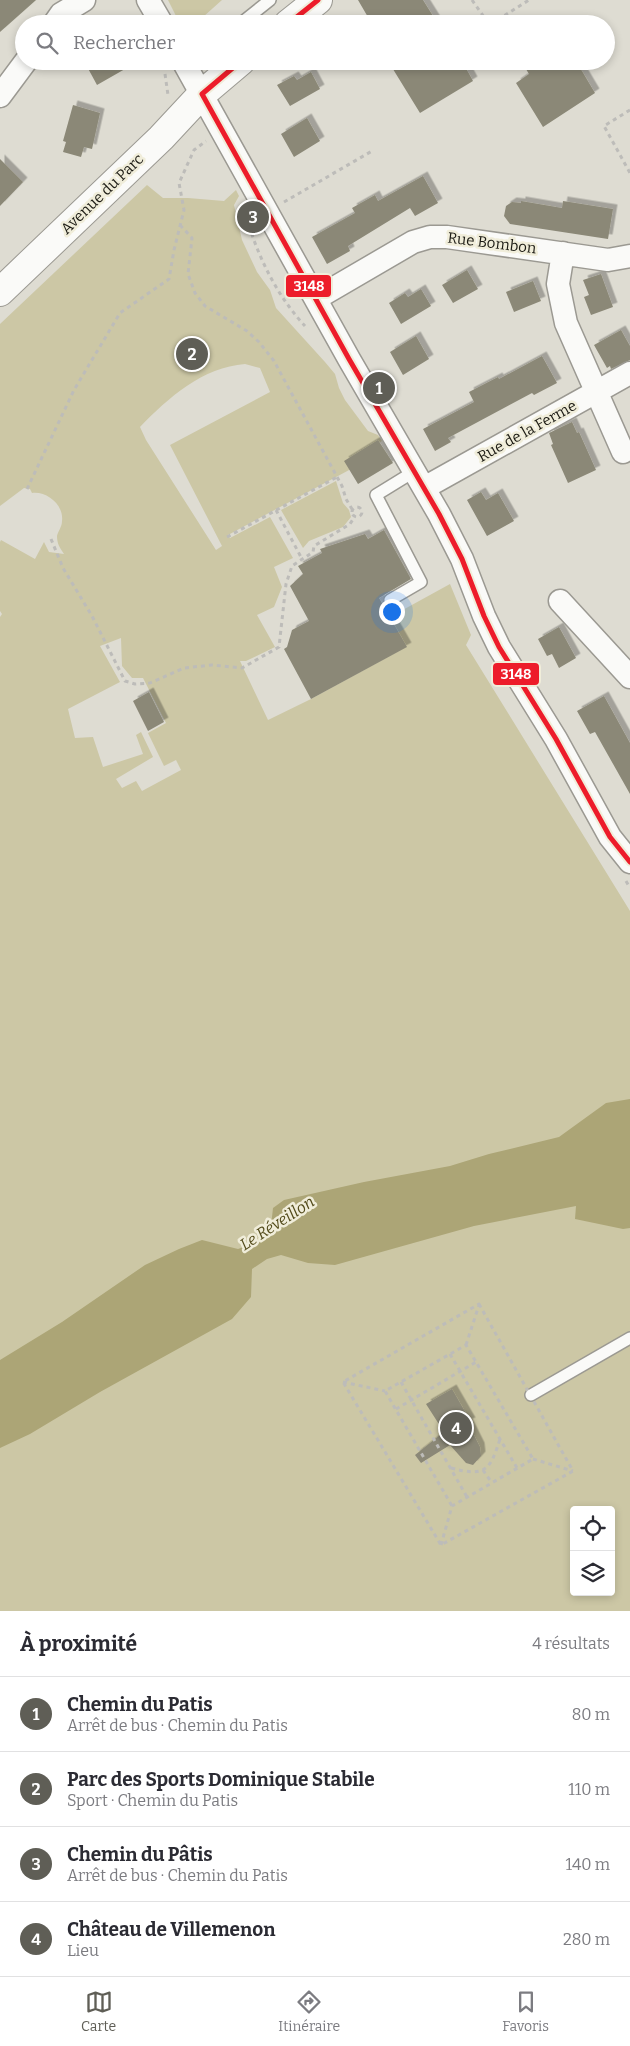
<!DOCTYPE html>
<html lang="fr">
<meta charset="utf-8">
<style>
:root{--surface:#fff;--page:#f2f2f3;--text:#2b2b33;--muted:#7c7c81;--line:#e1e1e2;--accent:#5f5e56}
body{margin:0;font-family:Bitter,serif;background:var(--page);color:var(--text)}
.controls{position:absolute;right:15px;bottom:15px;display:grid;overflow:hidden;border-radius:5px;box-shadow:0 2px 8px #0003}
.controls button{width:45px;height:45px;display:grid;place-items:center;padding:0;border:0;border-bottom:1px solid var(--line);background:var(--surface);color:var(--text);font:25px sans-serif}
.you{position:absolute;left:391px;top:611px;width:18px;height:18px;margin:-12px;border:4px solid #fff;border-radius:50%;background:#1a73e8;box-shadow:0 0 0 8px #1a73e833}
.badge{display:grid;place-items:center;width:32px;height:32px;border-radius:50%;background:var(--accent);color:#fff;font-size:16px;font-weight:700}
.pin{position:absolute;translate:-50% -50%;border:2px solid #fff;box-shadow:0 1px 5px #0006}
.list{margin:0;padding:0;list-style:none}
h2{display:flex;justify-content:space-between;align-items:center;height:65px;margin:0;padding:0 20px;font-size:21px}
h2 small{font-size:16px;font-weight:400;color:var(--muted)}
.list li{display:grid;grid-template-columns:32px 1fr auto;gap:15px;align-items:center;box-sizing:border-box;height:75px;padding:0 20px;border-top:1px solid var(--line)}
.list b{display:block;font-size:19px;white-space:nowrap}
.list p{margin:0;font-size:16px;white-space:nowrap;color:var(--muted)}
.list em{font-size:16px;font-style:normal;color:var(--muted)}
.icon{flex:none;width:28px;height:28px;fill:none;stroke:currentColor;stroke-width:2;stroke-linecap:round;stroke-linejoin:round}
.map{position:relative;flex:none;width:630px;height:1611px;overflow:hidden}
.search{position:absolute;background:var(--surface);box-shadow:0 2px 8px #0003;left:15px;right:15px;top:15px;height:55px;display:flex;align-items:center;gap:12px;box-sizing:border-box;padding:0 18px;border-radius:28px;color:var(--muted);font-size:19px}
.sheet{height:365px;background:var(--surface)}
nav{display:flex;justify-content:space-around;align-items:center;box-sizing:border-box;height:70px;border-top:1px solid var(--line);background:var(--surface);font-size:14px;color:var(--muted)}
nav a{display:grid;justify-items:center;gap:2px}
nav .on{color:var(--accent)}
.map>svg:first-child{display:block}
</style>
<div class="map">
<svg width="630" height="1611" viewBox="0 0 630 1611">
<defs>
<filter id="shadow"><feDropShadow dx="4.5" dy="-4.5" stdDeviation="0" flood-color="#0004"/></filter>
</defs>
<rect width="100%" height="100%" fill="#dedcd2"/>
<!-- green -->
<path fill="#ccc7a5" fill-rule="evenodd" d="M168 0H222L203 17V21L207 24H180Z
M147 185 163 198H188L224 201 236 190 239 196 234 205 242 240 257 272 270 290 276 308 325 362 335 374 339 388 345 400 368 431 378 435 382 441 347 461 351 469 228 535 230 538 270 517 293 558 274 567 282 587 274 607 257 615 275 647 246 661H240L268 720 311 699 406 647 390 617 450 584 471 635 466 645 630 911V1611H0V617L2 614 0 611V542L1 540 35 559 44 542 49 552 64 554C60 548 57 544 57 536 58 531 62 527 62 521 64 505 47 491 32 493L30 489 24 488 0 506V324ZM245 364 260 368 270 392 170 445 222 546 216 550 146 440 140 427C168 398 203 367 245 364ZM121 638 122 666 132 678H143L166 723 148 733 164 766 176 760 181 770 142 791 136 781 122 788 116 779 153 757 141 732 136 735 143 754 103 767 93 737 75 738 68 709 120 682 100 646ZM574 1510H611V1592H574Z
M336 481 343 503 349 510 351 517 343 527 309 541 303 548 281 510Z"/>
<!-- water -->
<path fill="#aca576" d="M630 1099V1228L623 1229 575 1219 576 1206 474 1226 335 1265 308 1263 281 1255 267 1259 252 1269 251 1297 232 1319 100 1392 30 1434 0 1448V1360L62 1322 145 1265 179 1249 202 1240 238 1249 263 1240 271 1226 273 1208 284 1200 364 1182 450 1166 489 1154 559 1137 606 1103Z"/>
<!-- building -->
<path fill="#8b8877" filter="url(#shadow)" d="M0 0H36L0 32Z
M358 0H423L438 24H372Z
M84 61H139L97 85Z
M388 61H462L473 81 420 113Z
M521 61H576L595 93 543 127 516 83 529 74Z
M311 72 320 89 290 106 277 85 294 76 297 80Z
M73 105 100 113 92 149 84 147 81 157 63 152 66 142 63 141Z
M307 118 320 141 294 157 281 134Z
M0 159 23 182 0 206Z
M423 176 438 203 415 216 410 208 348 246 350 251 327 264 312 237 355 213 352 208 375 195 378 201Z
M521 201 562 208 563 201 613 209 608 239 510 224 504 216 506 206 512 202 521 203Z
M467 270 478 289 453 303 442 285Z
M601 274 613 307 591 315 584 297 589 295 583 280Z
M533 281 541 301 514 312 506 292Z
M421 289 431 306 401 324 389 303 405 293 408 297Z
M621 330 630 346V360L611 369 610 366 607 368 594 345Z
M416 336 429 359 403 375 390 352Z
M542 356 557 383 534 395 532 393 448 438 451 442 435 451 423 429 474 402 469 392 498 377 499 379Z
M572 422 577 433 579 432 596 470 568 483 551 445 553 444 549 433Z
M378 440 393 463 358 484 344 461Z
M481 492 486 500 498 493 514 521 487 536 467 500Z
M384 530 411 579 379 598 407 647 311 699 284 649 287 647 292 630 309 621 290 586 303 574 298 566 322 553 320 549 365 534 368 539Z
M559 627 576 658 559 668 552 654 547 656 538 639Z
M149 692 164 722 148 731 133 701Z
M604 696 630 743V794L595 732 590 734 577 711Z
M452 1389 471 1422 468 1423 480 1447 481 1456 473 1465 466 1463 450 1445 421 1463 415 1455 444 1432 426 1404Z"/>
<g fill="none" stroke-linecap="round" stroke-linejoin="round">
<!-- service casing -->
<g stroke="#9b9992" stroke-width="14">
<path id="service" d="M246 24 245 20 270 0
M390 600 421 582 376 495 415 471
M531 1395 630 1338"/>
</g>
<!-- minor casing -->
<g stroke="#9b9992" stroke-width="25">
<path id="minor" d="M148 0 162 24
M54 24 61 14 84 0
M183 61 349 359 439 514 462 559 484 616 499 647 556 739 610 837 630 862
M0 96 26 61
M563 253 558 284 566 323 623 452
M317 298 413 242 430 237H447L608 260 630 256
M424 488 630 373
M560 601 630 677"/>
</g>
<!-- tertiary casing -->
<g stroke="#9b9992" stroke-width="30">
<path id="tertiary" d="M288 24 318 0
M0 292 161 138 202 94 241 61"/>
</g>
<!-- path -->
<path stroke="#bdbcb9" stroke-width="3" stroke-dasharray="4 4" stroke-linecap="butt" d="M472 0 489 24
M491 24 529 0
M165 74 168 95
M630 110 604 126 630 173
M284 202 372 151
M180 225 192 238 188 274 195 293 205 306 247 331 259 342 274 361 342 486 346 499 352 509
M249 226C261 263 279 298 305 326
M27 489 74 390 120 313 169 279 174 250 184 210 179 183 194 150 206 141
M352 512a5 5 0 1 1 10 0a5 5 0 1 1-10 0Z
M276 510 302 559
M227 537 337 477
M51 539 63 568 92 616 125 681 135 684 150 683 184 668 212 665 242 668 279 647 286 584 292 566 313 552 314 546 350 524 355 516
M626 881 630 888
M479 1304 573 1471 441 1545 343 1382Z
M466 1345 479 1305
M450 1354 517 1468
M343 1382 385 1391
M401 1382 467 1497
M396 1409 476 1362
M533 1459 573 1471
M451 1468C485 1477 490 1471 500 1439
M483 1470 492 1483
M441 1545 452 1506 533 1459 466 1345 385 1391 452 1506"/>
<!-- service -->
<use href="#service" stroke="#fafaf8" stroke-width="11"/>
<!-- minor -->
<use href="#minor" stroke="#fafaf8" stroke-width="22"/>
<!-- tertiary -->
<use href="#tertiary" stroke="#fafaf8" stroke-width="28"/>
<!-- bus-1 casing -->
<g stroke="#f0edda" stroke-width="9">
<path id="bus-1" d="M288 24 318 0
M202 94 349 359 439 514 462 559 484 616 499 647 556 739 610 837 630 862
M202 94 241 61"/>
</g>
<!-- bus-1 -->
<use href="#bus-1" stroke="#ed1c2a" stroke-width="5"/>
</g>
<g text-anchor="middle" dominant-baseline="central" stroke-width="5" stroke-linejoin="round" paint-order="stroke">
<!-- street labels -->
<g font-size="15" fill="#1b1a13" stroke="#f0edda">
<text transform="translate(102 194) rotate(-44)">Avenue du Parc</text>
<text transform="translate(492 243) rotate(7)">Rue Bombon</text>
<text transform="translate(527 431) rotate(-29)">Rue de la Ferme</text>
</g>
<!-- water labels -->
<g font-size="16" font-style="italic" fill="#524a1a" stroke="#f0edda">
<text transform="translate(277 1223) rotate(-33)">Le Réveillon</text>
</g>
</g>
<g stroke="#f0edda" stroke-width="2">
<rect x="285" y="274" width="47" height="24" rx="5" fill="#ed1c2a"/>
<rect x="492" y="662" width="48" height="24" rx="5" fill="#ed1c2a"/>
</g>
<g font-size="14" text-anchor="middle" font-weight="bold" fill="#fff">
<text x="309" y="291">3148</text>
<text x="516" y="679">3148</text>
</g>
</svg>
<div class="controls">
<button><svg class="icon" aria-label="locate" viewBox="0 0 24 24"><circle cx="12" cy="12" r="6"/><path d="M12 2v4M12 18v4M2 12h4M18 12h4"/></svg></button>
<button><svg class="icon" aria-label="layers" viewBox="0 0 24 24"><path d="M12 4l9 5-9 5-9-5zM3 14l9 5 9-5"/></svg></button>
</div>
<div class="you"></div>
<div class="pin badge" style="left:379px;top:388px">1</div>
<div class="pin badge" style="left:192px;top:354px">2</div>
<div class="pin badge" style="left:253px;top:217px">3</div>
<div class="pin badge" style="left:456px;top:1428px">4</div>
<div class="search"><svg class="icon" aria-label="search" viewBox="0 0 24 24"><circle cx="10" cy="10" r="6"/><path d="M15 15l6 6"/></svg>Rechercher</div>
</div>
<section class="sheet">
<h2>À proximité<small>4 résultats</small></h2>
<ul class="list">
<li><span class="badge">1</span><div><b>Chemin du Patis</b><p>Arrêt de bus · Chemin du Patis</p></div><em>80 m</em></li>
<li><span class="badge">2</span><div><b>Parc des Sports Dominique Stabile</b><p>Sport · Chemin du Patis</p></div><em>110 m</em></li>
<li><span class="badge">3</span><div><b>Chemin du Pâtis</b><p>Arrêt de bus · Chemin du Patis</p></div><em>140 m</em></li>
<li><span class="badge">4</span><div><b>Château de Villemenon</b><p>Lieu</p></div><em>280 m</em></li>
</ul>
</section>
<nav>
<a class="on"><svg class="icon" aria-label="map" viewBox="0 0 24 24"><path d="M3 6l6-2 6 2 6-2v14l-6 2-6-2-6 2zM9 4v14M15 6v14"/></svg>Carte</a>
<a><svg class="icon" aria-label="directions" viewBox="0 0 24 24"><path d="M12 3l9 9-9 9-9-9zM9 14v-3h6M13 9l2 2-2 2"/></svg>Itinéraire</a>
<a><svg class="icon" aria-label="saved" viewBox="0 0 24 24"><path d="M7 4h10v16l-5-4-5 4z"/></svg>Favoris</a>
</nav>
